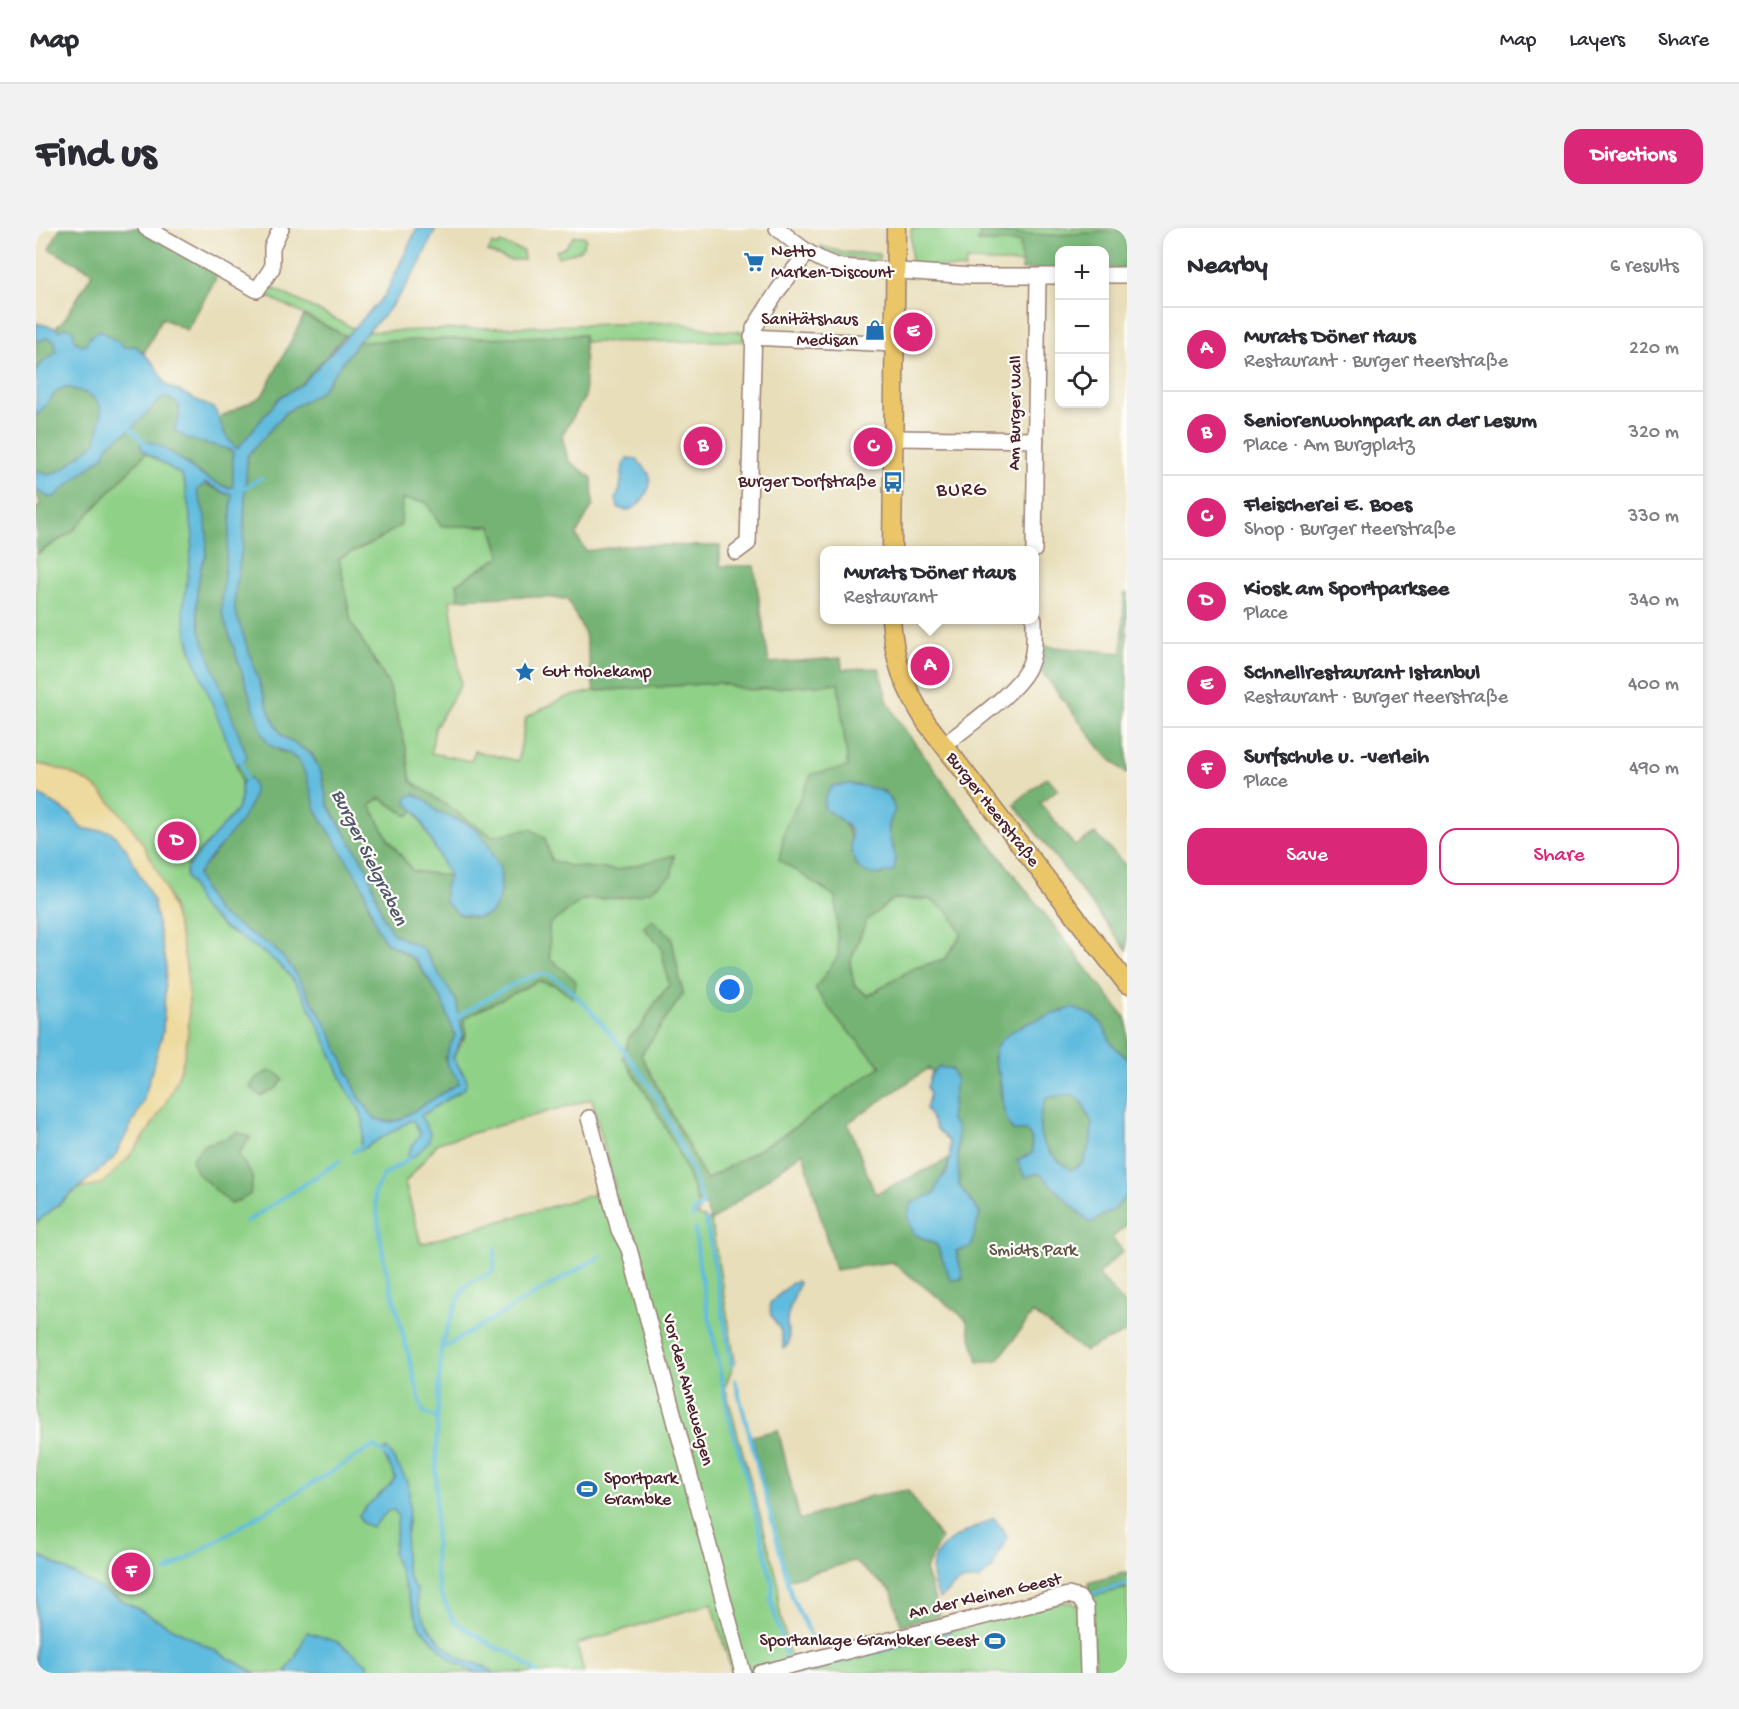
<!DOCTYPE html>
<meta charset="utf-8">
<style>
:root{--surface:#fff;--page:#f2f2f3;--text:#2b2b33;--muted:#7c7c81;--line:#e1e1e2;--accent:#db2777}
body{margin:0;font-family:"Gochi Hand",sans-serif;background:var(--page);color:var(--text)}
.controls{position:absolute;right:18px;top:18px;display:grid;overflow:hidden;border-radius:12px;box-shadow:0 3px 9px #0003}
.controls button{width:54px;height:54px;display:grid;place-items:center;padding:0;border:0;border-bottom:2px solid var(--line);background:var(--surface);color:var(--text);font:30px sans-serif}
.you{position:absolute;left:694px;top:762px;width:21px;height:21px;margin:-15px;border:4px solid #fff;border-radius:50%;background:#1a73e8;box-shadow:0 0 0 9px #1a73e833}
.badge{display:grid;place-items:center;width:39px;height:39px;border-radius:50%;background:var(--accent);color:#fff;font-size:20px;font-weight:700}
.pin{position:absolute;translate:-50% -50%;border:3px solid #fff;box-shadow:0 2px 6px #0006}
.popup{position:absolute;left:784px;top:318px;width:219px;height:78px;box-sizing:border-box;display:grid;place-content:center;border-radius:12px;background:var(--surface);filter:drop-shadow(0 2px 4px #0005);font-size:20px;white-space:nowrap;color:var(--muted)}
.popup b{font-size:22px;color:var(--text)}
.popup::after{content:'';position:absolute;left:50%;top:100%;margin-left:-12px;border:12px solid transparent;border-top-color:var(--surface)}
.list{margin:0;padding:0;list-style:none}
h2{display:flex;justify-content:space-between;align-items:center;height:78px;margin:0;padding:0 24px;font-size:26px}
h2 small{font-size:20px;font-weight:400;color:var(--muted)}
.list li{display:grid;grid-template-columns:39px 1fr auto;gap:18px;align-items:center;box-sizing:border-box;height:84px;padding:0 24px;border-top:2px solid var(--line)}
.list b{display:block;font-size:22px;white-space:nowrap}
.list p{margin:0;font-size:20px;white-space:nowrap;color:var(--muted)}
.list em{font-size:20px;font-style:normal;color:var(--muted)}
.actions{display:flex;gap:12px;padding:18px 24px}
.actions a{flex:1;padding:14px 0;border:2px solid var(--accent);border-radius:18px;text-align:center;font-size:21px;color:var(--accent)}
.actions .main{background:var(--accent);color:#fff}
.icon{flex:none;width:33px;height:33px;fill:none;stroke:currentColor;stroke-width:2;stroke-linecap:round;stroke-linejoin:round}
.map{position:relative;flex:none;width:1091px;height:1445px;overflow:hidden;border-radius:18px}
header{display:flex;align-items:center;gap:36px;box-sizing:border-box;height:84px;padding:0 30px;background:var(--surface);border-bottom:2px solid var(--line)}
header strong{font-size:28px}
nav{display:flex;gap:33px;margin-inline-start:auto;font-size:21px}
.intro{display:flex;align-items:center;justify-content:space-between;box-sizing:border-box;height:144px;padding:0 36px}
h1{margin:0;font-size:42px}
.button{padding:15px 27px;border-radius:18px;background:var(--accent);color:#fff;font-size:21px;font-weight:700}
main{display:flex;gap:36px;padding:0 36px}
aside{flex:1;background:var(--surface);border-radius:18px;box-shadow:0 3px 9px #0003}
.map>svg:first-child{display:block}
</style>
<header>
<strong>Map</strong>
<nav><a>Map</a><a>Layers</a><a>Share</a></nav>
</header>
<div class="intro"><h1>Find us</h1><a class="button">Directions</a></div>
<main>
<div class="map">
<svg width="1091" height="1445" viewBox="0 0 1091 1445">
<rect width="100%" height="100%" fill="#fdfcf7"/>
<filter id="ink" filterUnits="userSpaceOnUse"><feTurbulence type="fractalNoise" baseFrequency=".0167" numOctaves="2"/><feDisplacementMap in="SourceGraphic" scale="12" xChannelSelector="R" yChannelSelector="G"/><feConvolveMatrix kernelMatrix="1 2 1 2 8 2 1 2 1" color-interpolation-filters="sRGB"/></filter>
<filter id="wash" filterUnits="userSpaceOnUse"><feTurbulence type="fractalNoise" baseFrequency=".008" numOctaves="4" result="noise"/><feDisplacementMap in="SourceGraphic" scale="24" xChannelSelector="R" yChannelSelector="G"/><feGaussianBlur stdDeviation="1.35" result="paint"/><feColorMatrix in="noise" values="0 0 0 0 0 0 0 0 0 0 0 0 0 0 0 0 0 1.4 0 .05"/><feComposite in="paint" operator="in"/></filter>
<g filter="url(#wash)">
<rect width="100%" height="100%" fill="#e8deba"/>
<!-- green -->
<path fill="#90d188" stroke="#6d785a" stroke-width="1.5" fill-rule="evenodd" d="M875 0H1091V3L1015 7 944 4 943 14H984L986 35 930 33 929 41 875 37Z
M538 8H548L550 11C544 28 537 24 522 29L520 23 529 20Z
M464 15 487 23 488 32H472L452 24 456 16 462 18Z
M785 18 805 24 843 26V31L835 34 829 31 796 27 793 28 787 23Z
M229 56 325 104 640 94 677 102 707 104V113L549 114 548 107 322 114 223 64Z
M110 225 146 247C152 267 158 290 157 310 156 346 144 373 152 410 161 455 211 525 205 569 198 616 120 621 170 683 175 689 182 693 187 699 207 712 239 729 254 748 278 778 293 825 310 860 315 869 323 878 326 888 330 898 326 909 324 920L350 907 429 860 428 846 417 830 430 807 428 790 502 753 519 757 536 769 539 753 514 730 513 697 546 672 591 669 638 628 581 642 533 638 515 632 509 610 456 608 375 553 370 520 353 457 315 394 303 330 340 313 366 271 390 274 405 298H455L465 329 421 355 423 371 414 372 425 456 399 500 395 525 435 533 439 523 482 533 490 489 528 470 558 463 683 455 713 462 802 455 812 539 800 669 802 728 801 791 845 838 749 906 670 952 605 827 647 766 635 708 608 700 625 719 633 757 618 777 605 799 593 809 587 830C616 873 654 933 663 984L660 987 675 993 699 1133 689 1159 743 1357 742 1375 757 1442 1027 1374 1038 1375 1044 1384 1048 1445H696L676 1375 541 1416 548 1445H331V1436L272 1404 259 1430 249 1445H220L0 1326V995L42 961 63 956 104 915 120 891 151 742 136 676 107 618 14 538 0 536V327L36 304ZM556 871 579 960 385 1016 369 955 402 915ZM201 904 214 910 202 926 168 917 191 910Z
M344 570 372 588 379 582 413 648 377 643 353 612 334 577Z
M857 671H893L913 684 926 706 909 731 876 741 832 768 818 757 814 735 830 693Z
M1091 1360V1445H1060L1053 1369Z"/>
<!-- forest -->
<path fill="#74b374" stroke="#5f6950" stroke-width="1.5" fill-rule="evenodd" d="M24 0H105L184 43 151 102 126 90 108 125 100 118 89 119 64 102 54 109 49 118 39 114 20 100 30 89 57 44 13 21Z
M1091 3V40H1069L1068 22H1023V41L986 42 984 14H942L944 4 1015 7Z
M268 88 309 107 265 157 244 169 201 221C190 212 185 204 183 190L226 168Z
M548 107 549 169 526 207 532 232 556 250 557 277 540 307 550 323 593 317 684 318V338H718L733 435 805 430 806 441 843 440 851 472 861 491 924 577 1091 792V831L1076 816 1066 796 1056 787 957 829 964 851 965 869 995 909 997 925 1003 945 1026 965 1042 984 1079 981 1091 966V997L1076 1010 1087 1023 1062 1046 1091 1079V1104L1048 1123 997 1085 962 1132 942 1134 930 1091 856 1034 799 1042 767 924 675 993 669 977 662 975C645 922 617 875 587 830L593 809 605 799 618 777 633 757 625 719 608 700 615 691 635 708 647 766 605 827 670 952 749 906 845 838 801 791 779 761 802 728 800 669 743 632 749 600 776 546 812 539 802 455 713 462 683 455 558 463 549 406 531 371 492 368 423 371 421 355 465 328 455 298H405L390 274 366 271 365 297 340 313 303 330 315 394 353 457 370 520 375 553 456 608 495 601 509 610 515 632 533 638 581 642 638 627 636 647 614 663 591 669 546 672 513 697 514 730 540 753 537 770 519 757 502 753 428 790 430 807 425 813 427 806 420 773 387 721 356 705 347 689 331 640 292 577 285 544 276 526 246 508 234 486 199 383V365L207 313 211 228 251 183 284 164 322 114ZM814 556 848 563 856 572 851 606 858 619 847 647C802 644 825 618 808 595ZM344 570 372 588 379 582 371 575 390 572 400 583 431 595 441 602 454 620 457 629 464 641 465 655 462 674 454 686 440 690 423 686 410 674 409 660 413 648 377 643 353 612 334 577ZM857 671H893L913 684 926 706 909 731 876 741 832 768 818 757 814 735 830 693ZM893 840 896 845 920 852 914 891 921 899 923 958 944 985 920 1022 926 1051 915 1052 901 1017 878 1006 876 975 899 965C904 950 911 947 913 931L839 966 812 895Z
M12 109 19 113 20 124 4 137 0 144V112H5Z
M29 159C71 169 68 175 61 214L27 241 13 247 0 243V189L21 163Z
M126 168 136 172 143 177V190L138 201 169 216 188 219 197 224V259C187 261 157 243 151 234L104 219 110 225 36 304 0 326V279H5L2 269 0 268V262L12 269 67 228 72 217 95 201Z
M167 255 191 266H196L193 320 186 371 243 523 254 526 264 534 327 658 334 682 350 714 379 732 406 772 419 808 409 830 412 838 422 849 424 855 363 892 354 894 339 891 331 883 323 869 293 801 256 740 237 720 182 685 169 664 161 647 168 635 206 592 214 551 205 554 200 535 207 537 165 407 161 385V362L165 339 170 327 161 262Z
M1091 365V546L1066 523 1006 444 1009 418 1086 425 1088 366Z
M1011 549 1022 561 1004 575 1039 618 1059 605 1091 639V669L1087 675 1091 693V722L978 576Z
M232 843 241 845 247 851 241 860 225 868 214 859 219 851Z
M1036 866 1046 874 1056 895 1055 914 1047 935 1035 942C1006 921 995 905 1010 870Z
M201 904 214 909 202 926 217 949 214 967 195 976 160 944 156 931 168 917 191 910Z
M742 1202 764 1292 835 1268 872 1262 905 1311 889 1342 904 1388 865 1397 856 1364 818 1333 751 1352 716 1208Z
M1091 1344V1360L1053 1369 1052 1355Z"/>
<!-- sand -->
<path fill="#eeda9e" stroke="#9c7c64" stroke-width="1.5" d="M0 536C18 538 39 546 55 556 64 561 71 571 78 578 135 638 167 752 147 833 140 860 125 883 110 906 100 921 79 946 64 956 58 959 48 959 42 961L77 930 127 804 130 738 74 603 46 601 36 587 0 565Z"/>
<!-- water -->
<path fill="#61bcde" stroke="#566e84" stroke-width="1.5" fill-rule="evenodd" d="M381 0H400L384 35 366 64 350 85 322 114 284 164 251 183 211 228 207 313 199 365V383L234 486 246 508 275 526 285 544 292 578 331 640 347 689 356 705 387 721 420 773 427 806 417 830 431 852 429 860 385 888 394 905 393 914 381 926 371 933 373 923 384 906 378 893H374L325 922 324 920C326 910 330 898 326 888 323 878 315 869 310 860 293 825 278 778 254 748 239 729 207 712 187 699 180 690 170 686 164 677 158 668 157 657 150 649V641L155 634 201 582 205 570V554L214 550C214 551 218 558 218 559 220 586 175 625 161 647L169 664 182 685 238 720 256 740 293 801 323 869 339 891 354 894 363 892 423 855C421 847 416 845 412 838 406 828 415 817 419 808L406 772 380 732 350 714 341 700 327 658 281 584 271 550 264 534 254 526 233 517 226 504 186 385C185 345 196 306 196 266H191L170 255 161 262 170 292 171 309 170 327 165 339 161 362V385L165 407 211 528 206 537 200 535 157 428 152 410 147 382 157 308 149 257 146 247 110 225 104 219 106 213C119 212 146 231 155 240 161 246 184 257 192 260L197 259V224C179 213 153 218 138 201L143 190V177L136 172 127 169 95 201 72 217 67 228 18 269H12L0 262V243L13 247 27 241 60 214C68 176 71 169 29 159L21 163 0 189V144L4 137 20 124 19 113 12 109 4 113 0 112V95L20 100 24 103 28 99 37 102 39 114 48 117 54 109 64 102 89 119 100 118 118 136 130 157 179 181C186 197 187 209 201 221L244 169 265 157 349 67Z
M591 230 600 231C604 235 611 241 613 246 618 258 604 281 591 282 588 282 585 281 582 280L580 270 584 261 587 237Z
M814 556C834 560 853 558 859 582 842 614 865 614 858 643 834 651 819 646 815 619 814 614 816 609 815 605 813 594 796 587 788 580L789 570 796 558Z
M0 565 36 587 46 601 74 603 89 619 117 672 130 738 127 804 107 874 78 930 0 995Z
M378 566 390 572 400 583 430 595 441 602 454 620 457 629 464 640 465 655 462 674 454 686 440 690 423 686 409 674V660L413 648 382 586 371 575 370 570Z
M1036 780 1056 787 1066 796 1076 816 1091 831V966L1079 981 1054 995 1003 945 989 949 981 932 997 925 995 909 990 903H977C965 886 967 870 964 850 963 843 957 835 958 828 959 800 1014 788 1036 780ZM1036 866 1046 874 1056 895 1055 914 1047 935 1035 942C1006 922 995 905 1010 870Z
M903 839 916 841 920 852 914 891 921 899 923 958 944 985 935 1019 920 1023 927 1050 915 1052 901 1017 878 1006 871 988 876 975 899 965 903 953 911 945 914 927 913 914 901 901 890 881 894 865 891 859 896 845Z
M761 1053 763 1055C760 1067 752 1079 751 1093 750 1104 758 1112 748 1121L745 1103 735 1087 734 1075 756 1055Z
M351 1221C358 1232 369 1245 372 1258 379 1292 356 1334 381 1363 378 1388 408 1422 429 1433 433 1435 438 1434 443 1436 448 1438 454 1442 459 1445H444L430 1441 414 1431 384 1399 357 1326 362 1289 358 1282 352 1283 336 1299 326 1295 323 1287C333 1273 349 1265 359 1250 357 1240 348 1233 347 1223Z
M958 1290 972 1309 961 1327 957 1340 943 1352C924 1349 917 1358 904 1371 878 1321 920 1310 958 1290Z
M0 1326 220 1445H0Z
M271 1404 304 1415 331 1436V1445H249L259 1430Z"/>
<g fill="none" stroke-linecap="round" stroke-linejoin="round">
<!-- stream -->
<path stroke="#61bcde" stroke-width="4" d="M91 197 109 215
M208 260 225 250
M205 532 211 557
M420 791C434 780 493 744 509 746 536 750 605 844 621 869 627 879 632 891 637 902 649 927 661 950 667 978L657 984V989
M317 924 327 918
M373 931 348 947 338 964 348 1033 387 1184 401 1190 399 1339 404 1365 418 1393 460 1420 474 1424 501 1445
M670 992 696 1138
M210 994 304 933
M659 1001 663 1037 693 1189 714 1261 737 1358 735 1371 750 1428
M405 1120C407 1110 424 1065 429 1059 437 1051 449 1049 458 1043L459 1022
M699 1152 756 1369 776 1410 785 1417
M401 1190 405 1121 565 1028
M131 1343 338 1218 349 1226
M1058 1366 1091 1356
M761 1445 913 1405"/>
</g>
</g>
<g filter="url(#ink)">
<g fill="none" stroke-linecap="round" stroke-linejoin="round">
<!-- minor casing -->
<g stroke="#997e72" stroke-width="18">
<path id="minor" d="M110 0 221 62 236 40V19L245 0
M741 0C761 17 779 32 805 39L937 48H1023
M1068 47H1091
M716 109 858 116
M857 210 1000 212
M998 322 1002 49
M700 324 712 315 718 100 743 61 771 25
M907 518C930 499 977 467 991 442 1000 427 998 408 998 392
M553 890 583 1002 593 1021 707 1445
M724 1445 1032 1367 1043 1370 1050 1380 1052 1445"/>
</g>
<!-- major casing -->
<g stroke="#997e72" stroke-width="21">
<path id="major" d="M856 322 860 0
M855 392C859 437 867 456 890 494L1091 756"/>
</g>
<!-- minor -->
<use href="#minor" stroke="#fff" stroke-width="15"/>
<!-- major -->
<use href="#major" stroke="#ebc669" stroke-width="18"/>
</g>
</g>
<!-- icons -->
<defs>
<g id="supermarket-bare" transform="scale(1.62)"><path d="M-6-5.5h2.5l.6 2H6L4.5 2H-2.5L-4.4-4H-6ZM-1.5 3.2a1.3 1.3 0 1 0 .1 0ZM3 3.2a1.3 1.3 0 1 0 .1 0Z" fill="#1f6fb2" stroke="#fdfcf7" stroke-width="2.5" paint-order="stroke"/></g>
<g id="shop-bare" transform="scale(1.62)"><path d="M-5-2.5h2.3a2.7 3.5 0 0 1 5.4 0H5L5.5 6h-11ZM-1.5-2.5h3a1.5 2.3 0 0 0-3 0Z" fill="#1f6fb2" stroke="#fdfcf7" stroke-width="2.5" paint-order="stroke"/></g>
<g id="bus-bare" transform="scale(1.62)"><path d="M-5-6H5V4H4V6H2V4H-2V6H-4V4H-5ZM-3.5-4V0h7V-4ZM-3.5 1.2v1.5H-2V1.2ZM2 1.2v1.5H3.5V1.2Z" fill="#1f6fb2" stroke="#fdfcf7" stroke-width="2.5" paint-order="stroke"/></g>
<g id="sight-bare" transform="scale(1.62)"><path d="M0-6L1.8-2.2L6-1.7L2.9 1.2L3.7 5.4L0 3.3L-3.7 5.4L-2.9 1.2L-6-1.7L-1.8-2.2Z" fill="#1f6fb2" stroke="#fdfcf7" stroke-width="2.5" paint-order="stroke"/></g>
<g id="stadium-bare" transform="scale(1.62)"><path d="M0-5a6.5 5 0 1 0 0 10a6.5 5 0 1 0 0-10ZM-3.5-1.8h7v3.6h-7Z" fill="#1f6fb2" stroke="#fdfcf7" stroke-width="2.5" paint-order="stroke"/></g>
</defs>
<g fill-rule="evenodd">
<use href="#supermarket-bare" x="718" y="34"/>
<use href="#shop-bare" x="839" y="102"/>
<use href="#bus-bare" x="857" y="254"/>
<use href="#sight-bare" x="489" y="444"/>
<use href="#stadium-bare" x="551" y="1261"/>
<use href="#stadium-bare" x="959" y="1413"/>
</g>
<g text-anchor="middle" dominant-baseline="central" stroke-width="4.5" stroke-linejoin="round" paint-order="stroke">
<!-- poi labels -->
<g font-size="18" fill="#4a1f2b" stroke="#fdfcf7" text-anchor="start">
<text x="735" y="24">Netto<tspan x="735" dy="21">Marken-Discount</tspan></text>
<text x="822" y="92" text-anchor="end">Sanitätshaus<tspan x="822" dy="21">Medisan</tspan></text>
<text x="840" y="254" text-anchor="end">Burger Dorfstraße</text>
<text x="506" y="444">Gut Hohekamp</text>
<text x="568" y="1251">Sportpark<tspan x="568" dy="21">Grambke</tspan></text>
<text x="942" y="1413" text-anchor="end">Sportanlage Grambker Geest</text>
</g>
<!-- street labels -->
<g font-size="18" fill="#4a1f2b" stroke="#fdfcf7">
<text transform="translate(980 185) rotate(-89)">Am Burger Wall</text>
<text transform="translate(956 582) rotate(52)">Burger Heerstraße</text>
<text transform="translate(651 1162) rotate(75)">Vor den Ahnewelgen</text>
<text transform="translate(949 1369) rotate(-13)">An der Kleinen Geest</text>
</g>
<!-- park labels -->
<g font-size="18" fill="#5f5447" stroke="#fdfcf7">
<text x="997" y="1023">Smidts Park</text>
</g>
<!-- neighbourhood labels -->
<g font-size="20" letter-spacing="1.5" fill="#4a1f2b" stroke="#fdfcf7">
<text x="926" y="263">BURG</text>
</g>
<!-- water labels -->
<g font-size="20" font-style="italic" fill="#52566a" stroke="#fdfcf7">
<text transform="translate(332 630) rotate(64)">Burger Sielgraben</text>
</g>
</g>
</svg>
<div class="controls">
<button>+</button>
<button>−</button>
<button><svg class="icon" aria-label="locate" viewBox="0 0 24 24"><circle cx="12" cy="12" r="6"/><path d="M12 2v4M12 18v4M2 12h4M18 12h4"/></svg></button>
</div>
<div class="you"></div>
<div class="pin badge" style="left:894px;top:438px">A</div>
<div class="popup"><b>Murats Döner Haus</b>Restaurant</div>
<div class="pin badge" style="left:667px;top:218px">B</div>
<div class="pin badge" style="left:837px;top:219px">C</div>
<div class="pin badge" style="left:141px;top:613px">D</div>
<div class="pin badge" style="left:877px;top:104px">E</div>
<div class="pin badge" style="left:95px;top:1344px">F</div>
</div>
<aside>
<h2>Nearby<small>6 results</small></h2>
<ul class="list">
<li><span class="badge">A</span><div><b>Murats Döner Haus</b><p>Restaurant · Burger Heerstraße</p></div><em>220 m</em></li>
<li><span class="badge">B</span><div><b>Seniorenwohnpark an der Lesum</b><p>Place · Am Burgplatz</p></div><em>320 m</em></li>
<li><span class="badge">C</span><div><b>Fleischerei E. Boes</b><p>Shop · Burger Heerstraße</p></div><em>330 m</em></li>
<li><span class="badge">D</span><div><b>Kiosk am Sportparksee</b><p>Place</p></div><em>340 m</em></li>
<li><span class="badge">E</span><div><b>Schnellrestaurant Istanbul</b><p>Restaurant · Burger Heerstraße</p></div><em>400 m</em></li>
<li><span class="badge">F</span><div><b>Surfschule u. -verleih</b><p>Place</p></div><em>490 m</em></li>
</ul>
<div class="actions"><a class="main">Save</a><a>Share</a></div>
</aside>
</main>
